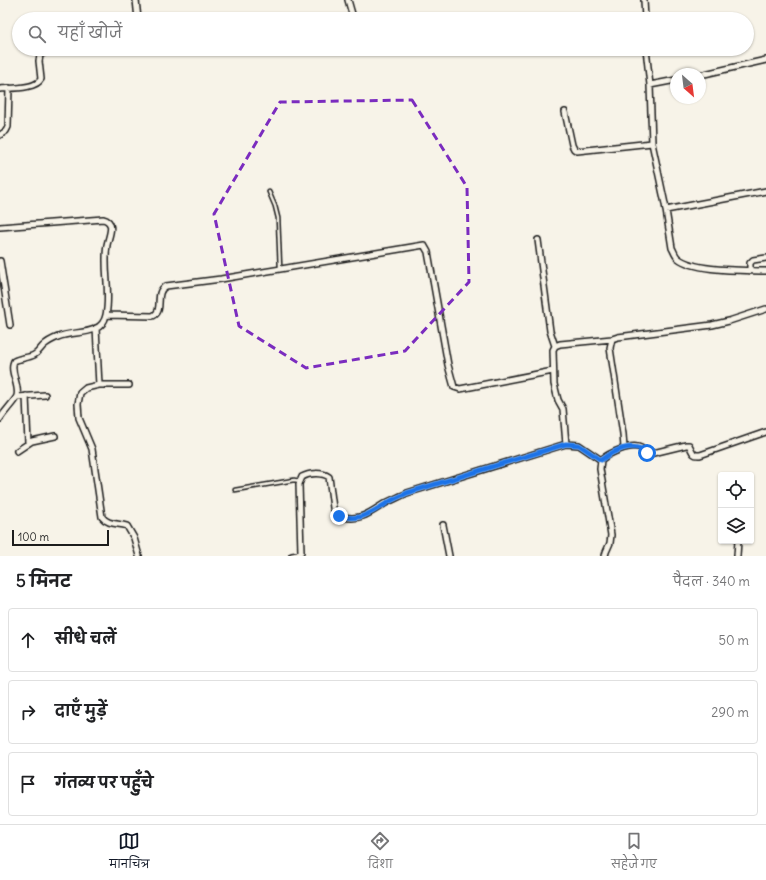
<!DOCTYPE html>
<html lang="hi">
<meta charset="utf-8">
<style>
:root{--surface:#fff;--page:#f2f2f2;--text:#202124;--muted:#757577;--line:#e0e0e0;--accent:#111827}
body{margin:0;font-family:Delius,"Playpen Sans Deva",sans-serif;background:var(--page);color:var(--text)}
.controls{position:absolute;right:12px;bottom:12px;display:grid;overflow:hidden;border-radius:4px;box-shadow:0 1px 3px #0004}
.controls button{width:36px;height:36px;display:grid;place-items:center;padding:0;border:0;border-bottom:1px solid var(--line);background:var(--surface);color:var(--text);font:20px sans-serif}
.compass{position:absolute;left:670px;top:68px;width:36px;height:36px;border-radius:50%;background:var(--surface);box-shadow:0 1px 3px #0004;rotate:152deg}
.scale{position:absolute;left:12px;bottom:10px;width:97px;box-sizing:border-box;padding-left:4px;border:2px solid #1c1c1c;border-top:0;font-size:11px;line-height:14px;white-space:nowrap;color:#1c1c1c;-webkit-text-stroke:3px #f7f3e8;paint-order:stroke}
.stop{position:absolute;width:12px;height:12px;margin:-9px;border:3px solid #1a73e8;border-radius:50%;background:#fff}
.stop.end{background:#1a73e8;border-color:#fff;box-shadow:0 1px 4px #0008}
.list{margin:0;padding:0;list-style:none}
h2{display:flex;justify-content:space-between;align-items:center;height:52px;margin:0;padding:0 16px;font-size:17px}
h2 small{font-size:13px;font-weight:400;color:var(--muted)}
.list li{display:grid;grid-template-columns:26px 1fr auto;gap:12px;align-items:center;box-sizing:border-box;height:64px;margin:0 8px 8px;padding:0 8px;border:1px solid var(--line);border-radius:4px}
.list b{display:block;font-size:15px;white-space:nowrap}
.list em{font-size:13px;font-style:normal;color:var(--muted)}
.icon{flex:none;width:22px;height:22px;fill:none;stroke:currentColor;stroke-width:2;stroke-linecap:round;stroke-linejoin:round}
.map{position:relative;flex:none;width:766px;height:556px;overflow:hidden}
.search{position:absolute;background:var(--surface);box-shadow:0 1px 3px #0004;left:12px;right:12px;top:12px;height:44px;display:flex;align-items:center;gap:10px;box-sizing:border-box;padding:0 14px;border-radius:22px;color:var(--muted);font-size:15px}
.sheet{height:268px;background:var(--surface)}
nav{display:flex;justify-content:space-around;align-items:center;box-sizing:border-box;height:56px;border-top:1px solid var(--line);background:var(--surface);font-size:11px;color:var(--muted)}
nav a{display:grid;justify-items:center;gap:2px}
nav .on{color:var(--accent)}
.map>svg:first-child{display:block}
</style>
<div class="map">
<svg width="766" height="556" viewBox="0 0 766 556">
<rect width="100%" height="100%" fill="#f7f3e8"/>
<filter id="ink" filterUnits="userSpaceOnUse"><feTurbulence type="fractalNoise" baseFrequency=".025" numOctaves="2"/><feDisplacementMap in="SourceGraphic" scale="8" xChannelSelector="R" yChannelSelector="G"/><feConvolveMatrix kernelMatrix="1 2 1 2 8 2 1 2 1" color-interpolation-filters="sRGB"/></filter>
<g filter="url(#ink)">
<g fill="none" stroke-linecap="round" stroke-linejoin="round">
<!-- lane casing -->
<g stroke="#1c1c1c" stroke-width="5.5">
<path id="lane" d="M269 192 275 206 278 218 280 268
M235 490 294 480 300 481"/>
</g>
<!-- street casing -->
<g stroke="#1c1c1c" stroke-width="8">
<path id="street" d="M136 0 138 19
M348 0 352 14V19
M644 0 645 19
M356 49V51
M646 49 650 85 652 143 665 204 672 248C674 251 675 256 678 258 695 272 745 270 766 271
M700 75 766 60
M650 85 676 80
M0 89C11 88 36 89 41 79L39 61 40 55 48 50 54 49
M565 112 572 145 574 149 577 151 652 143
M0 135 6 131 8 127 9 88
M666 210 766 191
M0 227 103 219C116 222 109 235 107 245 103 268 111 292 106 315 102 337 73 330 58 337 53 339 47 342 43 346 40 349 38 353 34 355 28 358 20 358 14 361 9 372 20 385 17 396 15 401 4 412 0 419
M538 240 550 331 555 346
M0 261 10 325
M750 271V263L753 260 766 258
M106 315 153 316C165 310 153 293 166 286L221 279 424 245 428 252 448 365 454 387 460 389 553 371
M96 328 99 385
M129 385H99L86 388 80 393 78 404 79 418 92 449 102 517C108 525 118 523 127 526L134 538 139 556
M26 396 28 443
M17 397 45 395
M566 444 563 409 558 400 554 384 553 350 555 346 560 344 612 339
M624 448 623 434 610 348 612 339 618 337 712 325 729 321 766 309
M17 451 32 441 55 436
M443 525 449 556
M292 556 298 555 301 552 299 484 302 477C309 473 322 472 329 477L333 508C336 513 338 516 344 517 361 521 371 512 384 504 391 500 399 497 407 493L566 444 579 445 601 460
M605 556 606 552 610 543 611 535 600 469 601 460C609 453 631 443 641 448 644 450 646 453 649 454L686 445H689C692 450 692 456 700 455L766 432
M737 556 738 541"/>
</g>
<!-- lane -->
<use href="#lane" stroke="#f7f3e8" stroke-width="2.5"/>
<!-- street -->
<use href="#street" stroke="#f7f3e8" stroke-width="5"/>
</g>
</g>
<g fill="none" stroke-linecap="round" stroke-linejoin="round" filter="url(#ink)">
<!-- route -->
<path stroke="#1a73e8" stroke-width="5" d="M339 516C360 521 367 515 384 505 391 500 399 497 407 493L566 444 579 445 601 460C614 450 634 441 647 453"/>
</g>
<!-- marked area -->
<path fill="none" stroke="#7b2cbf" stroke-width="3" stroke-dasharray="8 5" stroke-linejoin="round" d="M412 100 467 187 469 282 405 351 306 368 239 326 214 214 280 102Z"/>
</svg>
<div class="controls">
<button><svg class="icon" aria-label="locate" viewBox="0 0 24 24"><circle cx="12" cy="12" r="6"/><path d="M12 2v4M12 18v4M2 12h4M18 12h4"/></svg></button>
<button><svg class="icon" aria-label="layers" viewBox="0 0 24 24"><path d="M12 4l9 5-9 5-9-5zM3 14l9 5 9-5"/></svg></button>
</div>
<svg class="compass" viewBox="-18 -18 36 36"><path d="M0-13l5 13h-10z" fill="#e53935"/><path d="M0 13l5-13h-10z" fill="#757577"/></svg>
<div class="scale">100 m</div>
<div class="stop" style="left:647px;top:453px"></div>
<div class="stop end" style="left:339px;top:516px"></div>
<div class="search"><svg class="icon" aria-label="search" viewBox="0 0 24 24"><circle cx="10" cy="10" r="6"/><path d="M15 15l6 6"/></svg>यहाँ खोजें</div>
</div>
<section class="sheet">
<h2>5 मिनट<small>पैदल · 340 m</small></h2>
<ul class="list">
<li><svg class="icon" aria-label="ahead" viewBox="0 0 24 24"><path d="M12 20V5M6 11l6-6 6 6"/></svg><div><b>सीधे चलें</b></div><em>50 m</em></li>
<li><svg class="icon" aria-label="right" viewBox="0 0 24 24"><path d="M7 20v-9h11M14 6l5 5-5 5"/></svg><div><b>दाएँ मुड़ें</b></div><em>290 m</em></li>
<li><svg class="icon" aria-label="arrive" viewBox="0 0 24 24"><path d="M6 21V4h12l-3 4 3 4H6"/></svg><div><b>गंतव्य पर पहुँचे</b></div></li>
</ul>
</section>
<nav>
<a class="on"><svg class="icon" aria-label="map" viewBox="0 0 24 24"><path d="M3 6l6-2 6 2 6-2v14l-6 2-6-2-6 2zM9 4v14M15 6v14"/></svg>मानचित्र</a>
<a><svg class="icon" aria-label="directions" viewBox="0 0 24 24"><path d="M12 3l9 9-9 9-9-9zM9 14v-3h6M13 9l2 2-2 2"/></svg>दिशा</a>
<a><svg class="icon" aria-label="saved" viewBox="0 0 24 24"><path d="M7 4h10v16l-5-4-5 4z"/></svg>सहेजे गए</a>
</nav>
